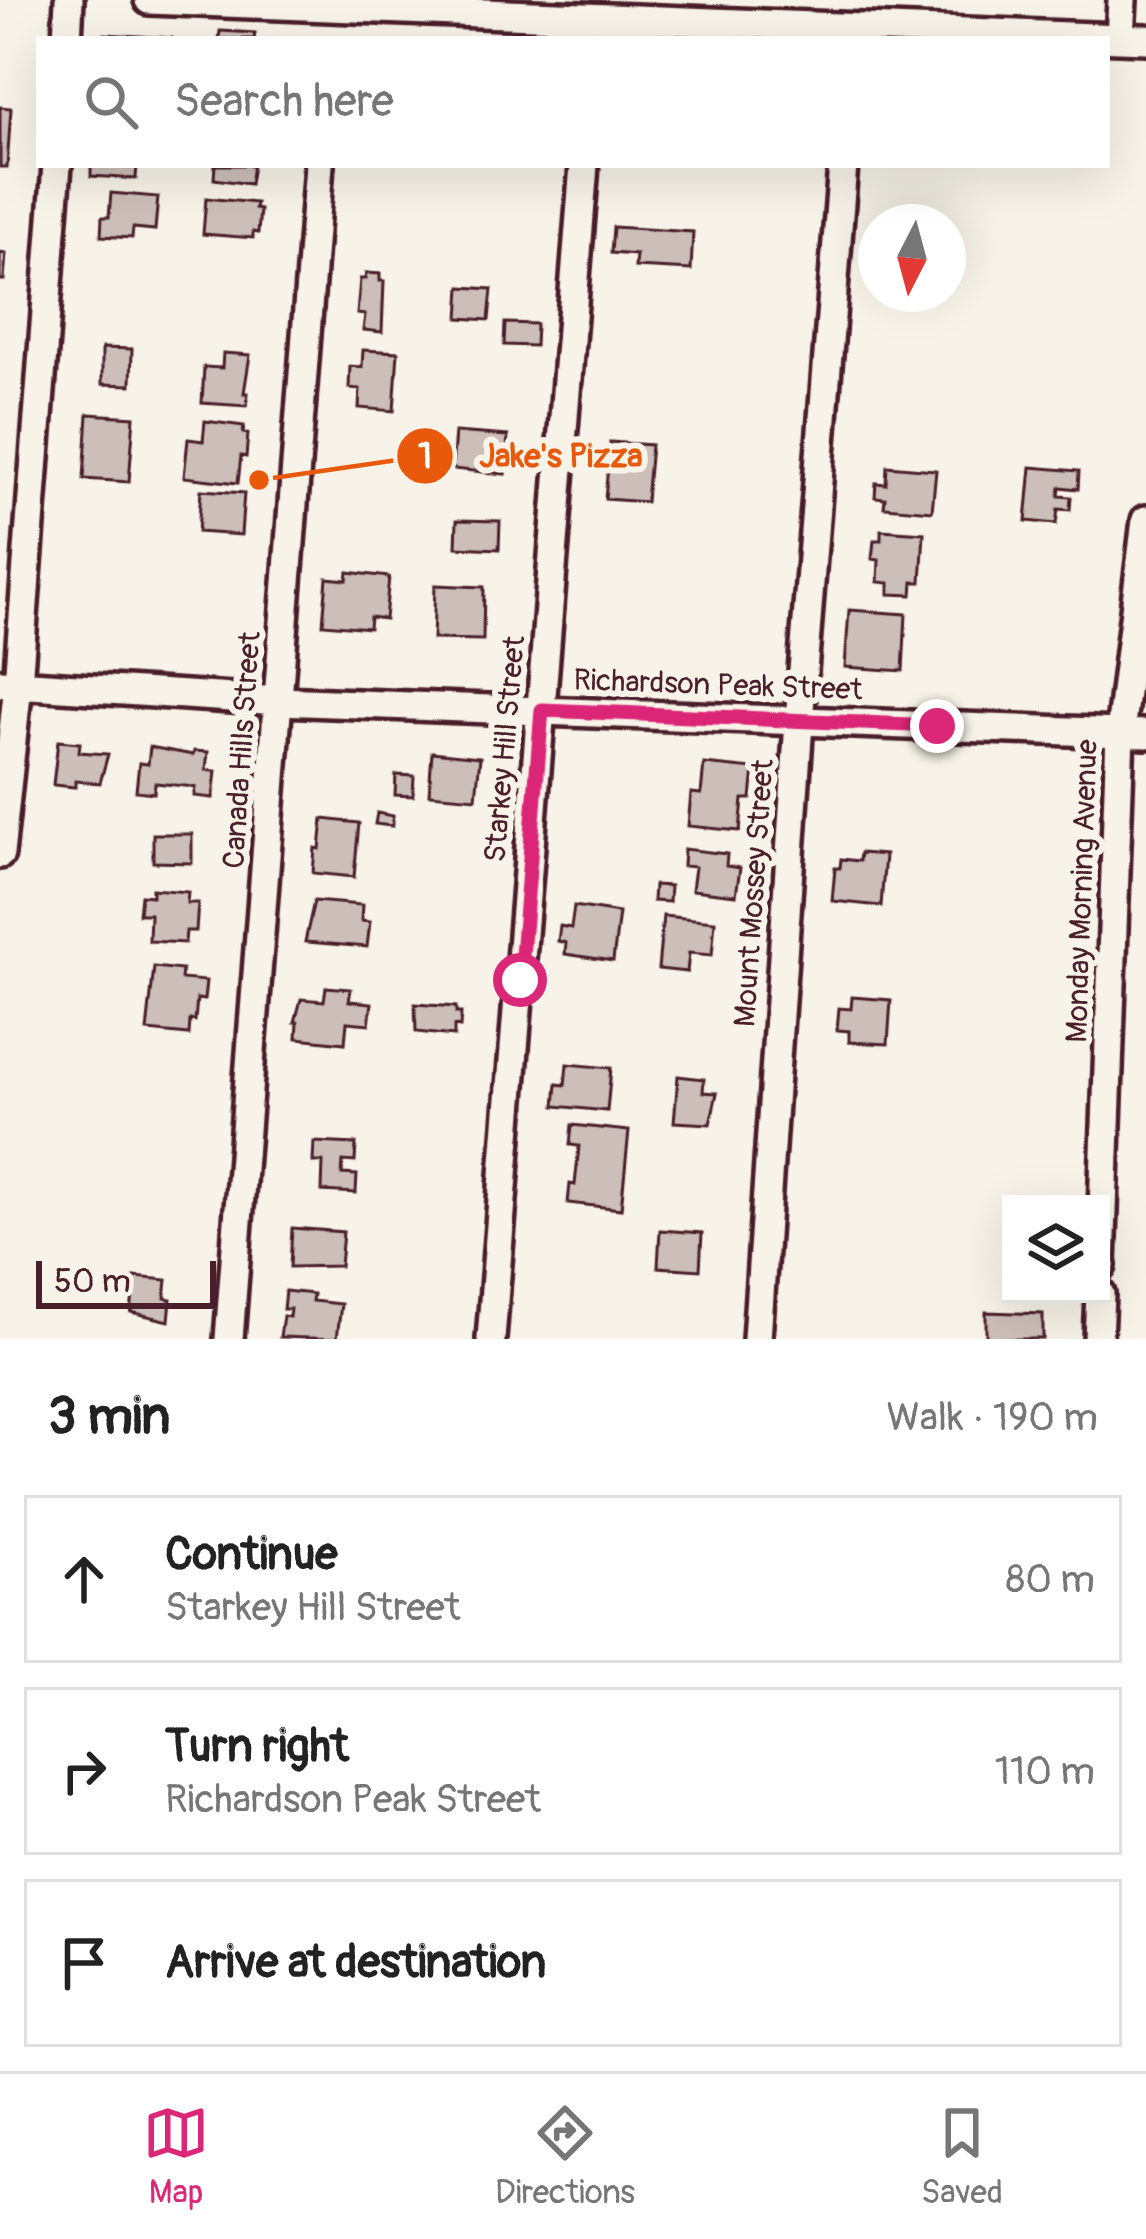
<!DOCTYPE html>
<meta charset="utf-8">
<style>
:root{--surface:#fff;--page:#f6f6f6;--text:#222;--muted:#767676;--line:#e0e0e0;--accent:#db2777}
body{margin:0;font-family:Pangolin,sans-serif;background:var(--page);color:var(--text)}
.controls{position:absolute;right:36px;bottom:36px;display:grid;overflow:hidden;border-radius:0px;box-shadow:0 12px 48px #0002}
.controls button{width:108px;height:108px;display:grid;place-items:center;padding:0;border:0;border-bottom:3px solid var(--line);background:var(--surface);color:var(--text);font:60px sans-serif}
.compass{position:absolute;left:858px;top:204px;width:108px;height:108px;border-radius:50%;background:var(--surface);box-shadow:0 12px 48px #0002;rotate:186deg}
.scale{position:absolute;left:36px;bottom:30px;width:180px;box-sizing:border-box;padding-left:12px;border:6px solid #4a1f2b;border-top:0;font-size:33px;line-height:42px;white-space:nowrap;color:#4a1f2b;-webkit-text-stroke:9px #f7f3e8;paint-order:stroke}
.stop{position:absolute;width:36px;height:36px;margin:-27px;border:9px solid #db2777;border-radius:50%;background:#fff}
.stop.end{background:#db2777;border-color:#fff;box-shadow:0 3px 12px #0008}
.list{margin:0;padding:0;list-style:none}
h2{display:flex;justify-content:space-between;align-items:center;height:156px;margin:0;padding:0 48px;font-size:51px}
h2 small{font-size:39px;font-weight:400;color:var(--muted)}
.list li{display:grid;grid-template-columns:78px 1fr auto;gap:36px;align-items:center;box-sizing:border-box;height:168px;margin:0 24px 24px;padding:0 24px;border:3px solid var(--line);border-radius:0px}
.list b{display:block;font-size:45px;white-space:nowrap}
.list p{margin:0;font-size:39px;white-space:nowrap;color:var(--muted)}
.list em{font-size:39px;font-style:normal;color:var(--muted)}
.icon{flex:none;width:66px;height:66px;fill:none;stroke:currentColor;stroke-width:2;stroke-linecap:round;stroke-linejoin:round}
.map{position:relative;flex:none;width:1146px;height:1339px;overflow:hidden}
.search{position:absolute;background:var(--surface);box-shadow:0 12px 48px #0002;left:36px;right:36px;top:36px;height:132px;display:flex;align-items:center;gap:30px;box-sizing:border-box;padding:0 42px;border-radius:0px;color:var(--muted);font-size:45px}
.sheet{height:732px;background:var(--surface)}
nav{display:flex;justify-content:space-around;align-items:center;box-sizing:border-box;height:168px;border-top:3px solid var(--line);background:var(--surface);font-size:33px;color:var(--muted)}
nav a{display:grid;justify-items:center;gap:6px}
nav .on{color:var(--accent)}
.map>svg:first-child{display:block}
</style>
<div class="map">
<svg width="1146" height="1339" viewBox="0 0 1146 1339">
<rect width="100%" height="100%" fill="#f7f3e8"/>
<filter id="ink" filterUnits="userSpaceOnUse"><feTurbulence type="fractalNoise" baseFrequency=".00833" numOctaves="2"/><feDisplacementMap in="SourceGraphic" scale="24" xChannelSelector="R" yChannelSelector="G"/><feConvolveMatrix kernelMatrix="1 2 1 2 8 2 1 2 1" color-interpolation-filters="sRGB"/></filter>
<g filter="url(#ink)">
<!-- building -->
<path fill="#ccbfb9" stroke="#4a1f2b" stroke-width="3" d="M220 31 255 33 254 39H219Z
M105 34 172 38V39H105Z
M0 107 11 108 7 167H0Z
M91 165H137L136 179 91 176Z
M215 165H253L250 184 214 179Z
M111 193 158 197 155 230 133 228 132 238 101 236 102 217H109Z
M206 198 256 203 255 209 260 210 258 233 253 232V238L203 234Z
M613 227 693 232 691 270 635 267 636 255 611 253Z
M0 253 6 254 4 280H0Z
M366 273 380 274V281H384L382 332 363 330 365 315 357 314 360 279H365Z
M461 287 492 289 489 320 459 318Z
M505 323 536 324 535 346 504 345Z
M102 348 132 349 131 385 102 384Z
M363 350 398 352 394 411 359 408 360 389 349 388 350 366 362 367Z
M223 353 250 355 244 393H248L247 406 202 403 204 367 222 368Z
M88 414 134 417 129 482 84 479Z
M205 421 244 426 243 433 248 434 246 457 241 456 238 483 184 477 188 439 203 441Z
M455 432 508 436 505 474 452 469Z
M610 442 651 445 646 502 605 499Z
M887 466 936 470 932 511 884 507 885 498 875 497 876 483 886 484Z
M1031 467 1079 471 1078 489 1060 487 1059 496 1071 497 1070 510 1058 509 1056 524 1026 521Z
M201 490 244 493 241 535 198 532Z
M457 520 500 521 499 549 456 547Z
M881 530 924 533 921 582H913L912 595 889 594V583L878 582 879 560 872 559 874 540H881Z
M348 572 389 577 385 619 370 617 369 628 323 624 327 578 347 580Z
M435 585 484 587 483 640 433 639Z
M849 610 906 614 903 671 845 667Z
M58 741 80 743 79 752 108 754 100 783 75 781V787L53 785Z
M150 747 193 755 194 751 208 752 206 770 216 771 213 798 194 796 195 787 155 783 154 793 136 791 139 763 148 764Z
M432 752 480 757 476 798 429 794Z
M704 764 754 769 751 799H743L740 831 688 826 691 793 701 794Z
M396 775 414 776 413 796 395 795Z
M377 813 393 816 392 826 375 824Z
M323 819 359 823 354 877 313 873 315 848 320 849Z
M153 834H192V863L153 862Z
M684 849 727 854 726 866 740 868 736 895 692 890 695 867 683 866Z
M860 853 885 855 881 906 832 901 835 868H840L841 859 859 861Z
M654 885 670 886 669 902 653 901Z
M152 889 188 892 187 903H198L196 931H186L185 943 149 941 150 914H139L141 895 152 896Z
M314 901 362 905 361 921 370 922 367 947 305 942Z
M574 906 619 913 613 961 565 954 566 943 558 941 560 926 571 928Z
M663 916 715 921 712 955 689 953 687 972 658 969Z
M154 967 182 970 181 979 206 981 204 1000 197 999 195 1021 190 1020 189 1035 147 1031Z
M326 987 351 989 349 1001 372 1003 369 1024 347 1022 345 1043 297 1038 298 1022H295L301 999 324 1001Z
M852 997 891 1000 888 1044 849 1042V1031L837 1030 839 1008 851 1009Z
M415 1004 456 1007V1013H461L460 1027 454 1026V1036L416 1032Z
M567 1064 611 1068 607 1111 555 1106 557 1084 565 1085Z
M678 1076 704 1079 703 1092 717 1093 710 1124 674 1122Z
M572 1125 629 1131 621 1209 568 1203 570 1184 575 1185 579 1146 570 1145Z
M314 1142 356 1144 355 1162 343 1161 342 1174 357 1175 356 1193 322 1191 323 1162H313Z
M292 1228 343 1232 340 1266 290 1267Z
M660 1230 702 1233 700 1270 658 1267Z
M135 1277 167 1280 165 1298 171 1299 169 1321 131 1312Z
M285 1291 313 1294 312 1301 341 1304 337 1339 280 1337 283 1316 289 1317 290 1309H283Z
M986 1312 1043 1314V1339H986Z"/>
<g fill="none" stroke-linecap="round" stroke-linejoin="round">
<!-- minor casing -->
<g stroke="#4a1f2b" stroke-width="36">
<path id="minor" d="M149 0 1146 39
M1120 38 1122 0
M67 39 69 0
M0 683 279 701 1146 734
M0 854 18 684 57 165
M1101 1266 1120 733 1146 520
M229 1339 319 165
M491 1339 584 165
M757 1339 799 722 843 165
M1098 1339 1100 1294"/>
</g>
<!-- minor -->
<use href="#minor" stroke="#f7f3e8" stroke-width="27"/>
</g>
</g>
<g fill="none" stroke-linecap="round" stroke-linejoin="round" filter="url(#ink)">
<!-- route -->
<path stroke="#db2777" stroke-width="15" d="M520 980 542 710 937 726"/>
</g>
<g text-anchor="middle" dominant-baseline="central" stroke-width="12" stroke-linejoin="round" paint-order="stroke">
<!-- street labels -->
<g font-size="30" fill="#4a1f2b" stroke="#f7f3e8">
<text transform="translate(718 685) rotate(2)">Richardson Peak Street</text>
<text transform="translate(505 749) rotate(-85)">Starkey Hill Street</text>
<text transform="translate(242 750) rotate(-86)">Canada Hills Street</text>
<text transform="translate(1082 891) rotate(-88)">Monday Morning Avenue</text>
<text transform="translate(754 893) rotate(-86)">Mount Mossey Street</text>
</g>
</g>
<!-- callouts -->
<path fill="none" stroke="#e8590c" stroke-width="4.5" d="M259 480L425 456"/>
<g fill="#e8590c" stroke="#f7f3e8" stroke-width="4.5">
<circle cx="259" cy="480" r="12"/>
<circle cx="425" cy="456" r="30"/>
</g>
<g font-size="36" text-anchor="middle" font-weight="bold" fill="#fff">
<text x="425" y="468">1</text>
</g>
<g font-size="33" text-anchor="middle" font-weight="bold" fill="#e8590c" stroke="#f7f3e8" stroke-width="12" stroke-linejoin="round" paint-order="stroke">
<text x="561" y="467">Jake's Pizza</text>
</g>
</svg>
<div class="controls">
<button><svg class="icon" aria-label="layers" viewBox="0 0 24 24"><path d="M12 4l9 5-9 5-9-5zM3 14l9 5 9-5"/></svg></button>
</div>
<svg class="compass" viewBox="-18 -18 36 36"><path d="M0-13l5 13h-10z" fill="#e53935"/><path d="M0 13l5-13h-10z" fill="#767676"/></svg>
<div class="scale">50 m</div>
<div class="stop" style="left:520px;top:980px"></div>
<div class="stop end" style="left:937px;top:726px"></div>
<div class="search"><svg class="icon" aria-label="search" viewBox="0 0 24 24"><circle cx="10" cy="10" r="6"/><path d="M15 15l6 6"/></svg>Search here</div>
</div>
<section class="sheet">
<h2>3 min<small>Walk · 190 m</small></h2>
<ul class="list">
<li><svg class="icon" aria-label="ahead" viewBox="0 0 24 24"><path d="M12 20V5M6 11l6-6 6 6"/></svg><div><b>Continue</b><p>Starkey Hill Street</p></div><em>80 m</em></li>
<li><svg class="icon" aria-label="right" viewBox="0 0 24 24"><path d="M7 20v-9h11M14 6l5 5-5 5"/></svg><div><b>Turn right</b><p>Richardson Peak Street</p></div><em>110 m</em></li>
<li><svg class="icon" aria-label="arrive" viewBox="0 0 24 24"><path d="M6 21V4h12l-3 4 3 4H6"/></svg><div><b>Arrive at destination</b></div></li>
</ul>
</section>
<nav>
<a class="on"><svg class="icon" aria-label="map" viewBox="0 0 24 24"><path d="M3 6l6-2 6 2 6-2v14l-6 2-6-2-6 2zM9 4v14M15 6v14"/></svg>Map</a>
<a><svg class="icon" aria-label="directions" viewBox="0 0 24 24"><path d="M12 3l9 9-9 9-9-9zM9 14v-3h6M13 9l2 2-2 2"/></svg>Directions</a>
<a><svg class="icon" aria-label="saved" viewBox="0 0 24 24"><path d="M7 4h10v16l-5-4-5 4z"/></svg>Saved</a>
</nav>
